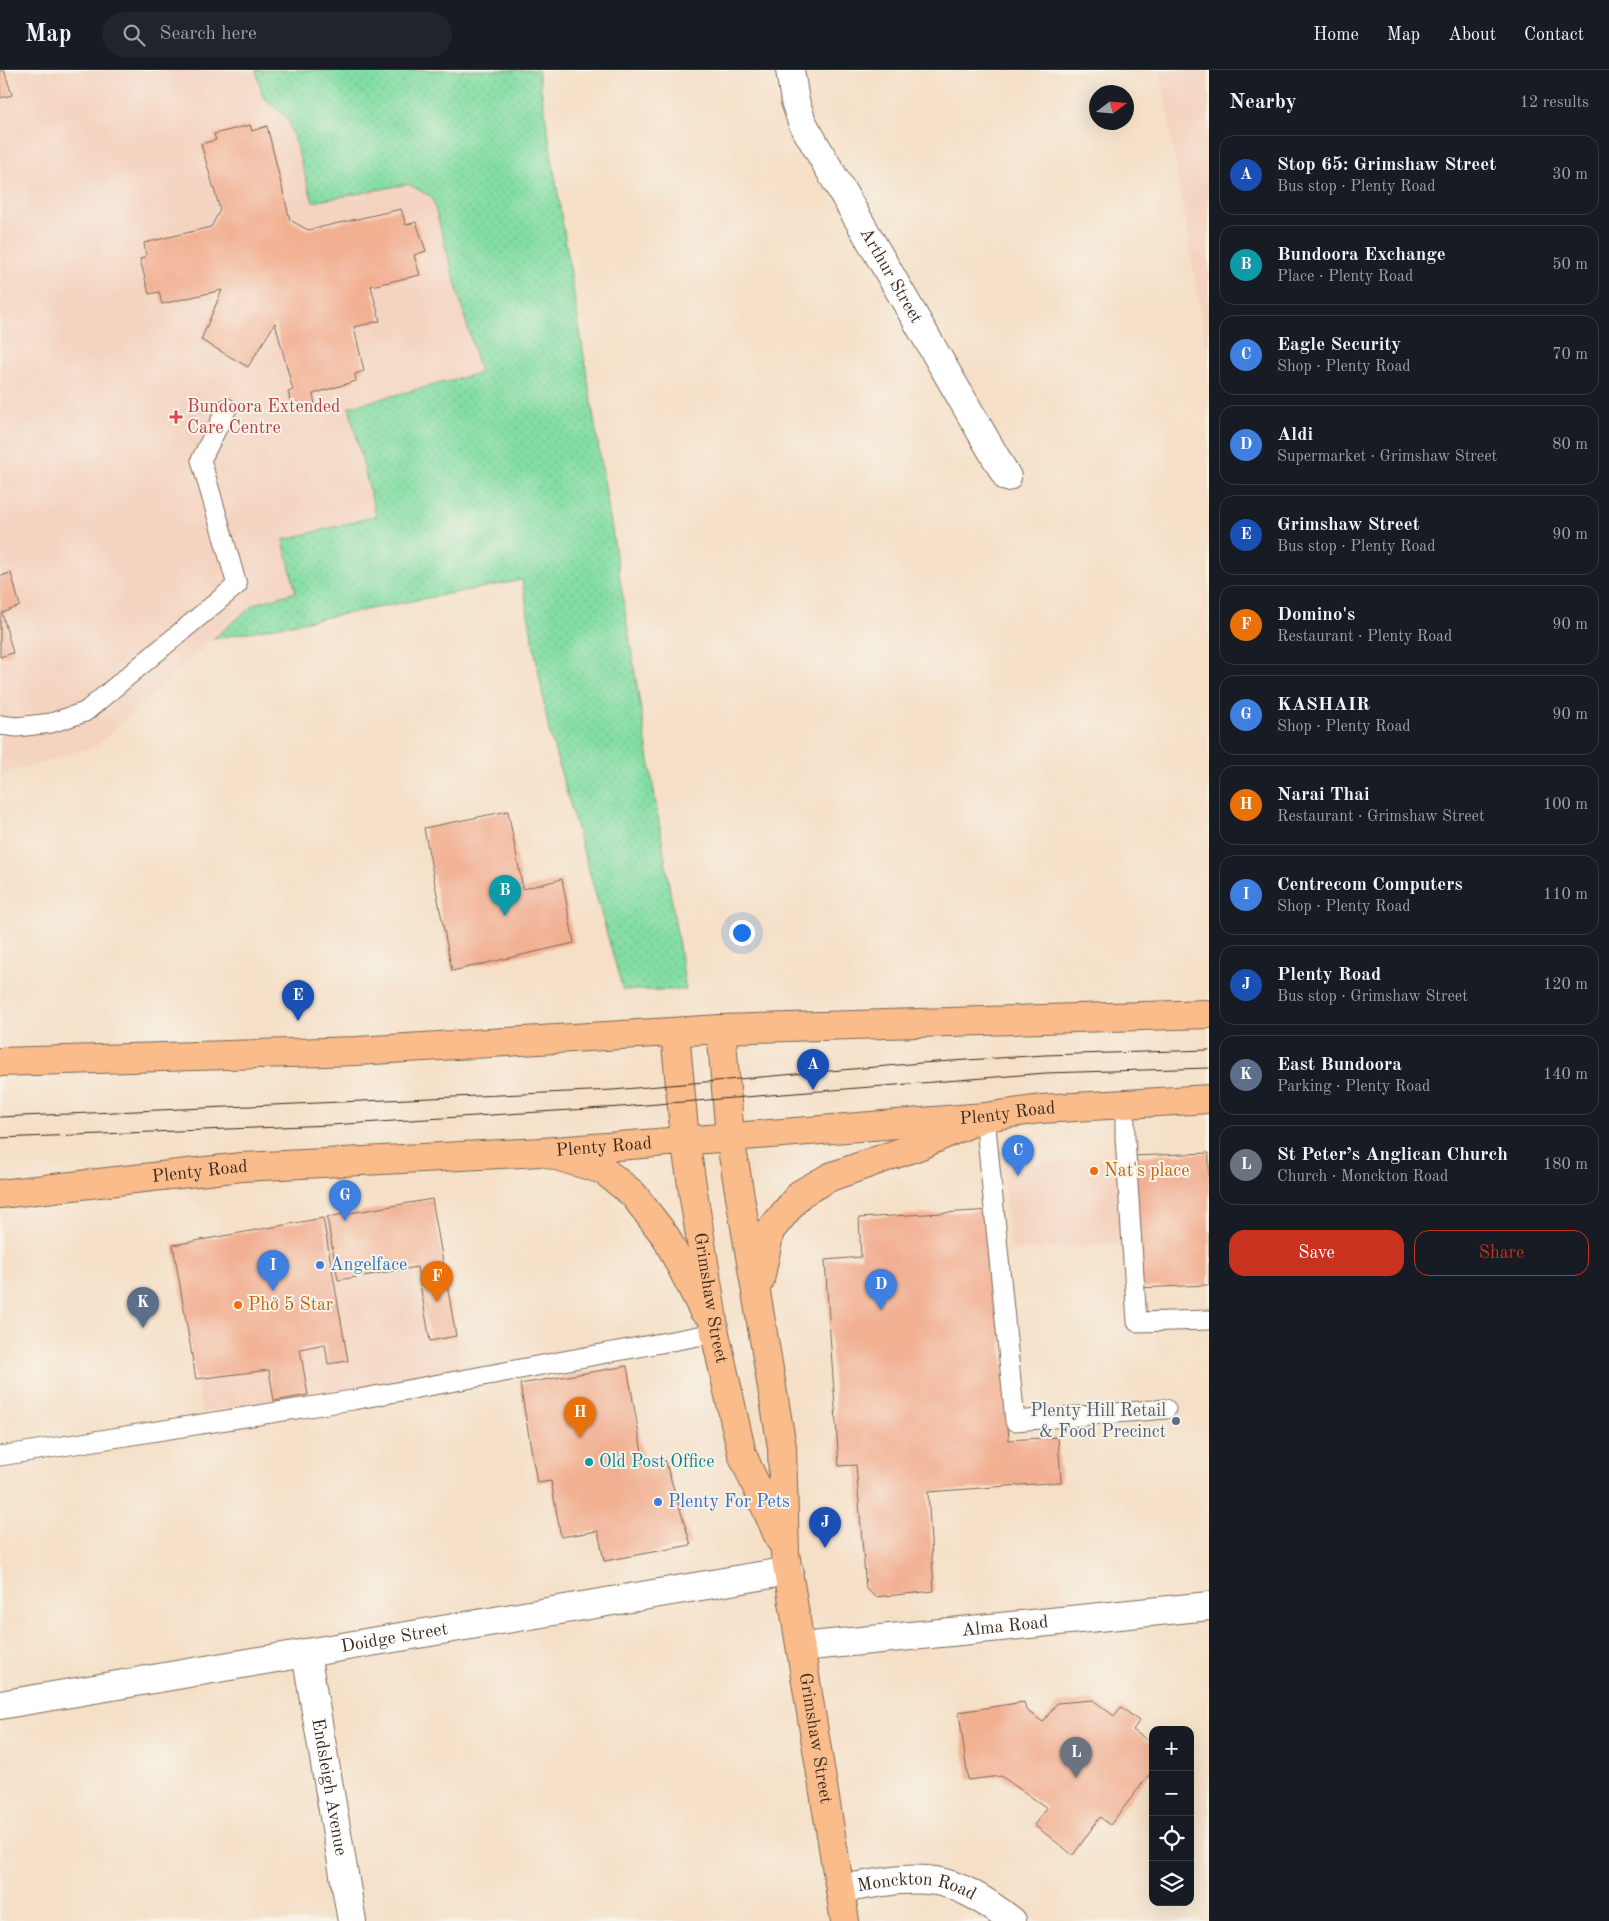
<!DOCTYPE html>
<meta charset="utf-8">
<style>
:root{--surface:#171b24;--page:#20242c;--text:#f1f3f6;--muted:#9ea1a6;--line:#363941;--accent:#c8321e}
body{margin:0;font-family:"Old Standard TT",serif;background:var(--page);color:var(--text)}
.controls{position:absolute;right:15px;bottom:15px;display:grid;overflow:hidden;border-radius:10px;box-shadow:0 5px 20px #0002}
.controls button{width:45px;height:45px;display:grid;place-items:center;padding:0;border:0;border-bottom:1px solid var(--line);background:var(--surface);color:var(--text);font:25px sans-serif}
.compass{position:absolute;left:1089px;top:15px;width:45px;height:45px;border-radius:50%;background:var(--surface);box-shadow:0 5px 20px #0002;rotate:74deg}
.you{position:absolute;left:741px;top:862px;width:18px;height:18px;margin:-12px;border:4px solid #fff;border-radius:50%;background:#1a73e8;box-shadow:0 0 0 8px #1a73e833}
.badge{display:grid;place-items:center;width:32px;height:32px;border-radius:50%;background:var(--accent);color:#fff;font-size:16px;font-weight:700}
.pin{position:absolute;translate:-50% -41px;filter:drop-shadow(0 1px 2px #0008)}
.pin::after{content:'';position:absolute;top:26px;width:18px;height:15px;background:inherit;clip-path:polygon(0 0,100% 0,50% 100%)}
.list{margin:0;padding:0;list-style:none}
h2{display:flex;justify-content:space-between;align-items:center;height:65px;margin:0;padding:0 20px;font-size:21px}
h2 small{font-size:16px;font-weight:400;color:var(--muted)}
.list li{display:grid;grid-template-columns:32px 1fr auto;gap:15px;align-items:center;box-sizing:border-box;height:80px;margin:0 10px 10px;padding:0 10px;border:1px solid var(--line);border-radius:15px}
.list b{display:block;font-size:19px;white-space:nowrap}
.list p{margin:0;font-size:16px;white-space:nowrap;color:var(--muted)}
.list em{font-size:16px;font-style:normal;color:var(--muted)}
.actions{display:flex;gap:10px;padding:15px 20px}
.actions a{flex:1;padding:11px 0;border:1px solid var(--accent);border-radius:15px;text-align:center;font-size:18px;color:var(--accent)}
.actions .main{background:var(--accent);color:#fff}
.icon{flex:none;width:28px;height:28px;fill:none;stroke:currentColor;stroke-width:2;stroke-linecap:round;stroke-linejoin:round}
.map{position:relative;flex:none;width:1209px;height:1851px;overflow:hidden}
header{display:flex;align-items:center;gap:30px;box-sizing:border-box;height:70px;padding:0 25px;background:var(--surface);border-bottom:1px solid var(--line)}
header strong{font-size:24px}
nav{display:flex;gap:28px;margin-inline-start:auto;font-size:18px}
.search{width:350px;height:45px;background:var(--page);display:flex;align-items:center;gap:12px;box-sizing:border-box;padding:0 18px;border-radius:28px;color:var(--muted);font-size:19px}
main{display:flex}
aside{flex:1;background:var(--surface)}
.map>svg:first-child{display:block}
</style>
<header>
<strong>Map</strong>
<div class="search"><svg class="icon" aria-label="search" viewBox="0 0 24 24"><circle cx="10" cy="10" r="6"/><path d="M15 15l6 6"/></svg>Search here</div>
<nav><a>Home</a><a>Map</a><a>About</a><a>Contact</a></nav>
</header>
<main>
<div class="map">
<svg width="1209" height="1851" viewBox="0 0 1209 1851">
<defs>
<pattern id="park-dots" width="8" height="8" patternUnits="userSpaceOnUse" patternTransform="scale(1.25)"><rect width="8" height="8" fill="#82dda3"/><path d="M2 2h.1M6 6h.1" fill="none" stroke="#71be8c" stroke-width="1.8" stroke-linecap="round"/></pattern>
</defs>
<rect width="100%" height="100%" fill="#f7f3e8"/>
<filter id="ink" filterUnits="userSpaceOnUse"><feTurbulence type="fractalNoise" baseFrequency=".02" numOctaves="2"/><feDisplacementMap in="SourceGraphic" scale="10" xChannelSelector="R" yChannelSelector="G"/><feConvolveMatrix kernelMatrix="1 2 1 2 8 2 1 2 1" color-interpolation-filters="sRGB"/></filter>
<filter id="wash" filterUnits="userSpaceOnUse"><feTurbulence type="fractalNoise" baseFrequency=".0096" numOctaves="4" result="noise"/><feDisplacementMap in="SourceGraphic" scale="20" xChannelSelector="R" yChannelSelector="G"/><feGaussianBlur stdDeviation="1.12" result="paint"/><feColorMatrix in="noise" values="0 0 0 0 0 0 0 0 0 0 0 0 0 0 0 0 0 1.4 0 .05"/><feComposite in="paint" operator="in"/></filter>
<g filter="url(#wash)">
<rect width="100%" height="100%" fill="#f5dfc6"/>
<!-- built -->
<path fill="#f4d3c0" d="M0 0H256L263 27 288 49 313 131 408 114 432 127 480 304 350 337 376 446 283 470 296 522 255 534 213 569 96 676 0 705Z
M1160 0H1209V293Z
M1117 1087 1123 1174 1009 1181 1003 1095Z
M432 1129 462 1301 202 1342 173 1175Z"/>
<!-- park -->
<path fill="url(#park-dots)" stroke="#5e8460" d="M256 0H538L686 920H623L549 661 522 510 213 569 255 534 296 522 283 470 376 446 349 337 480 303 432 127 408 114 313 132 288 49 263 27Z"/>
<g id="blocks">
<!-- building -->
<path fill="#f2b093" d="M0 0H4L12 25 0 28Z
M250 55 252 61 267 56 290 150 308 160 401 139 406 155 416 152 426 181 414 185 420 205 371 216 380 251 354 257 364 301 355 304 356 311 313 324 315 334 292 339 288 322 293 320 275 253 248 297 201 270 222 220 162 234 159 222 149 224 140 189 146 186 144 173 211 157 220 140 201 74 216 70 214 64Z
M11 503 20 536 2 543 13 583 0 587V506Z
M508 741 523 819 562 809 574 873 452 901 424 758Z
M1209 1083V1215L1137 1218 1132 1086Z
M432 1129 456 1266 430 1271 417 1197 338 1210 327 1147Z
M992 1140 1009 1370 1058 1367 1061 1412 928 1422 934 1521 876 1527 866 1519 856 1395 839 1396 825 1190 861 1187 859 1148Z
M323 1148 348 1291 328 1294 325 1274 300 1279 308 1325 274 1331 269 1300 196 1309 173 1175Z
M627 1296 644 1394 665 1390 691 1475 604 1491 598 1461 561 1467 551 1411 537 1413 520 1314Z
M1093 1630 1114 1646 1121 1637 1139 1651 1133 1660 1153 1674V1700L1110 1755 1100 1747 1073 1785 1034 1755 1047 1738 1001 1706 968 1710 959 1642 1024 1632 1026 1640 1043 1652 1057 1633Z"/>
</g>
</g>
<g filter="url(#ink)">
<use href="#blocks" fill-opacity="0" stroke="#7c6959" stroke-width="1"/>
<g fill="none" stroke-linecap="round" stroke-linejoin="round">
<!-- lane casing -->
<g stroke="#7c6959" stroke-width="21">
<path id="lane" d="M0 655 17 657 51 653 85 642 237 515 201 390 227 338
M1125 1034V1068L1137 1252 1209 1250
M985 1047 1015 1351 1166 1339
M0 1386 353 1330 715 1263"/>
</g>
<!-- street casing -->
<g stroke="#7c6959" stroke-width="30">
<g id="street">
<path id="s1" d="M790 0 795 31 802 52 1007 407"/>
<path id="s2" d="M801 1577 1209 1536"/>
<path id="s3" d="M306 1583 352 1851"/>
<path id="s4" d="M0 1635 789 1501"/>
<path id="s5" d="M840 1819C922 1806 943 1798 1012 1851"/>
</g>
</g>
<!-- primary casing -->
<g stroke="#7c6959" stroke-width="30">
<g id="primary">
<path id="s6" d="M730 1067 782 1377 785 1483 845 1851"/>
<path id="s7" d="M685 1070 715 1263 742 1384 780 1470"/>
<path d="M543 1082 603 1100 633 1124 666 1167 703 1240"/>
<path d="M760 1210 770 1161 800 1124 830 1107 921 1075 979 1049"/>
</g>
</g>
<!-- highway casing -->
<g stroke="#7c6959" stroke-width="30">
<g id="highway">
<path d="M721 959 730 1067"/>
<path d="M675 962 685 1070"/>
<path d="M0 992 357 981 721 959 1209 944"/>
<path id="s8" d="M0 1124 242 1097 542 1082 985 1047 1041 1039 1209 1029"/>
</g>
</g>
<!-- lane -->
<use href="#lane" stroke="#fff" stroke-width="19"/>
<!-- street -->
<use href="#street" stroke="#fff" stroke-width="28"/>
<!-- primary -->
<use href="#primary" stroke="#f9bc8a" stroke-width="28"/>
<!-- highway -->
<use href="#highway" stroke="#f9bc8a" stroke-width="28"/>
<!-- tram -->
<path stroke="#3b2a1e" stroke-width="1" d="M0 1047 613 1020 921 993 1045 985 1209 980
M0 1068 330 1055 620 1037 1046 1003 1209 998"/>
</g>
</g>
<!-- markers -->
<path fill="#e0444e" stroke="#f7f3e8" stroke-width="2" d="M173.5 339.5h5v5h5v5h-5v5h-5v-5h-5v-5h5z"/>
<g fill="#e8710a" stroke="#f7f3e8" stroke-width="2">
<circle cx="1094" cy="1101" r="5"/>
<circle cx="238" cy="1235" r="5"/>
</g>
<g fill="#3f7fe0" stroke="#f7f3e8" stroke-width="2">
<circle cx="320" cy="1195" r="5"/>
<circle cx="658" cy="1432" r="5"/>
</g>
<circle fill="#5c6f8a" stroke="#f7f3e8" stroke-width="2" cx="1176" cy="1351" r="5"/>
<circle fill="#0f9aa8" stroke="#f7f3e8" stroke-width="2" cx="589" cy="1392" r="5"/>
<g text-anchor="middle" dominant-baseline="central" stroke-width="4" stroke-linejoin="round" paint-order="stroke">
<!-- street labels -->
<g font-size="18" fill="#3b2a1e" stroke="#f7f3e8">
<text stroke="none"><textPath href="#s1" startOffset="231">Arthur Street</textPath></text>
<text stroke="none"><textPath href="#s8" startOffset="1011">Plenty Road</textPath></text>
<text stroke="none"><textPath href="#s8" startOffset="606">Plenty Road</textPath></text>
<text stroke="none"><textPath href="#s8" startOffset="201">Plenty Road</textPath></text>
<text stroke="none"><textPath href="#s7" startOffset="160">Grimshaw Street</textPath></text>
<text stroke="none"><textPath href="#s2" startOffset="205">Alma Road</textPath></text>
<text stroke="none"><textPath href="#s4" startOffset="400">Doidge Street</textPath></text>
<text stroke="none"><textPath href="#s6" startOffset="608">Grimshaw Street</textPath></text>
<text stroke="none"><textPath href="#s3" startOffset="136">Endsleigh Avenue</textPath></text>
<text stroke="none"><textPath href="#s5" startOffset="78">Monckton Road</textPath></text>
</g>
<!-- health labels -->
<g font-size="18" fill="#be3a42" stroke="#f7f3e8" text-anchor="start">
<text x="187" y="337">Bundoora Extended<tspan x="187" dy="21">Care Centre</tspan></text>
</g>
<!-- food labels -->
<g font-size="18" fill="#c56008" stroke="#f7f3e8" text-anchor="start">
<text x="1104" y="1101">Nat's place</text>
<text x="248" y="1235">Phở 5 Star</text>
</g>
<!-- shop labels -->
<g font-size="18" fill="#366cbe" stroke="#f7f3e8" text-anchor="start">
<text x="330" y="1195">Angelface</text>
<text x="668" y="1432">Plenty For Pets</text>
</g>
<!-- service labels -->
<g font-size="18" fill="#4e5e75" stroke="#f7f3e8" text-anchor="end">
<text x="1166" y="1341">Plenty Hill Retail<tspan x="1166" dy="21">&amp; Food Precinct</tspan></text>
</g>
<!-- culture labels -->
<g font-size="18" fill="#0d838f" stroke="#f7f3e8" text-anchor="start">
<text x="599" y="1392">Old Post Office</text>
</g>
</g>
</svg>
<div class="controls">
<button>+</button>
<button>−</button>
<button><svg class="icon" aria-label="locate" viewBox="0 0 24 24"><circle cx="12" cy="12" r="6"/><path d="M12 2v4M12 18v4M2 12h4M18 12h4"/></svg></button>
<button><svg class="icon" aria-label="layers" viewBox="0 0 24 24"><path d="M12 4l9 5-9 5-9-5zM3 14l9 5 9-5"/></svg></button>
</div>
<svg class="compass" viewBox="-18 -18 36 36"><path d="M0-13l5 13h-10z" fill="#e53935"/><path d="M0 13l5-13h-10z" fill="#9ea1a6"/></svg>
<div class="you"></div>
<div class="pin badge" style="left:813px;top:1020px;background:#1a4fb4">A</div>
<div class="pin badge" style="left:505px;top:846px;background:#0f9aa8">B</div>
<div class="pin badge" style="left:1018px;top:1106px;background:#3f7fe0">C</div>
<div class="pin badge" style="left:881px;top:1240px;background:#3f7fe0">D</div>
<div class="pin badge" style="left:298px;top:951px;background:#1a4fb4">E</div>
<div class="pin badge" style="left:437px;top:1232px;background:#e8710a">F</div>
<div class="pin badge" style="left:345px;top:1151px;background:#3f7fe0">G</div>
<div class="pin badge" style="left:580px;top:1368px;background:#e8710a">H</div>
<div class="pin badge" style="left:273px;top:1221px;background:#3f7fe0">I</div>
<div class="pin badge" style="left:825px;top:1478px;background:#1a4fb4">J</div>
<div class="pin badge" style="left:143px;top:1258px;background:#5c6f8a">K</div>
<div class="pin badge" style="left:1076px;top:1708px;background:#6b7280">L</div>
</div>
<aside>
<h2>Nearby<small>12 results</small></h2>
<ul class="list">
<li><span class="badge" style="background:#1a4fb4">A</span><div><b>Stop 65: Grimshaw Street</b><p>Bus stop · Plenty Road</p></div><em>30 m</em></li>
<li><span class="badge" style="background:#0f9aa8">B</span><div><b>Bundoora Exchange</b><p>Place · Plenty Road</p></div><em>50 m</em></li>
<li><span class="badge" style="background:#3f7fe0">C</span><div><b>Eagle Security</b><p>Shop · Plenty Road</p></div><em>70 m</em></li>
<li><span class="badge" style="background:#3f7fe0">D</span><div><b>Aldi</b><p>Supermarket · Grimshaw Street</p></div><em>80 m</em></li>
<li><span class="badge" style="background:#1a4fb4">E</span><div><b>Grimshaw Street</b><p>Bus stop · Plenty Road</p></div><em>90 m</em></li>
<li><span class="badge" style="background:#e8710a">F</span><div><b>Domino's</b><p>Restaurant · Plenty Road</p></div><em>90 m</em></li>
<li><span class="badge" style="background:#3f7fe0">G</span><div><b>KASHAIR</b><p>Shop · Plenty Road</p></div><em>90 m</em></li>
<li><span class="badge" style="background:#e8710a">H</span><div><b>Narai Thai</b><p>Restaurant · Grimshaw Street</p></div><em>100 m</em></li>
<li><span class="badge" style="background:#3f7fe0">I</span><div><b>Centrecom Computers</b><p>Shop · Plenty Road</p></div><em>110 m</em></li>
<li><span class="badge" style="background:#1a4fb4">J</span><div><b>Plenty Road</b><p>Bus stop · Grimshaw Street</p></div><em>120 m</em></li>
<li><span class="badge" style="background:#5c6f8a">K</span><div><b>East Bundoora</b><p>Parking · Plenty Road</p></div><em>140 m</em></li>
<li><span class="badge" style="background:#6b7280">L</span><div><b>St Peter’s Anglican Church</b><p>Church · Monckton Road</p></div><em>180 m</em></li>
</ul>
<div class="actions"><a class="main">Save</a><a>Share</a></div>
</aside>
</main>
